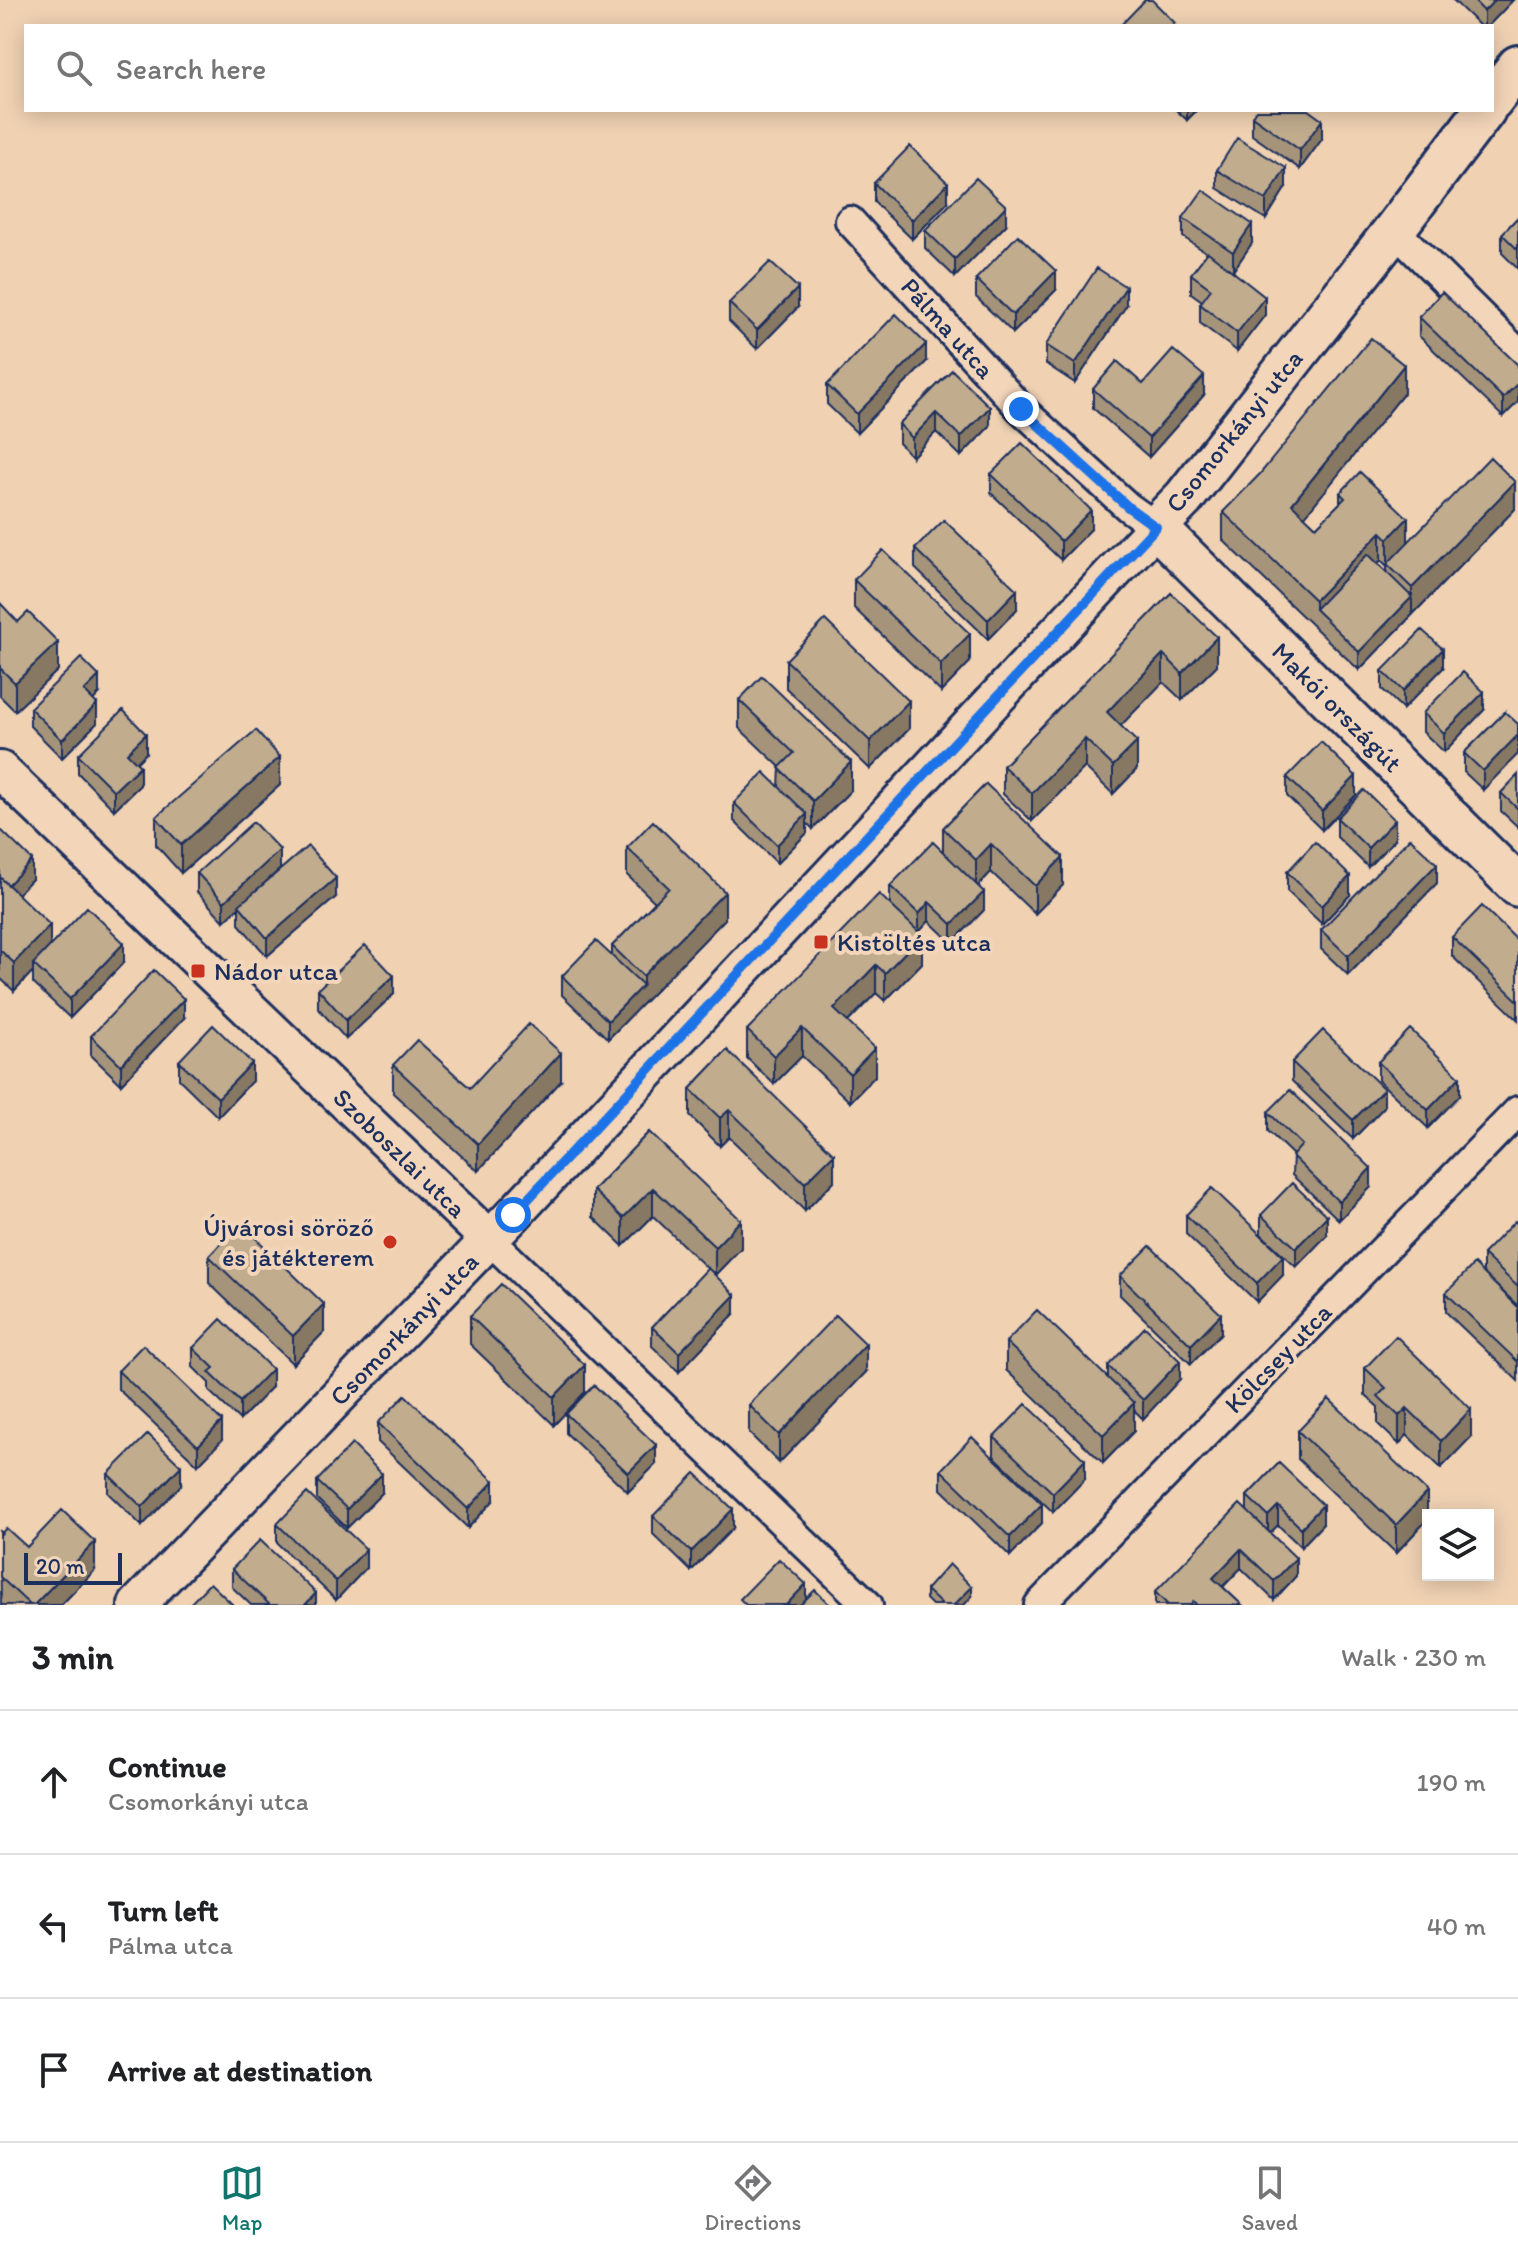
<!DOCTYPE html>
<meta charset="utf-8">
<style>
:root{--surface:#fff;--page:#f2f2f2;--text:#202124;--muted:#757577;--line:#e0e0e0;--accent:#0f766e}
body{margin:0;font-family:Itim,sans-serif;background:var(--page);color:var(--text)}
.controls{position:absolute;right:24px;bottom:24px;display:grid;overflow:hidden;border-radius:0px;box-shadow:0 4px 20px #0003}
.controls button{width:72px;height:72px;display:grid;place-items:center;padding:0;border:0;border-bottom:2px solid var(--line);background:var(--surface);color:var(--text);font:40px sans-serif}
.scale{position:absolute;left:24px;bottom:20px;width:98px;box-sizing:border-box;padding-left:8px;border:4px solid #1b2f5e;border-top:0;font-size:22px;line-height:28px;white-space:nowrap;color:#1b2f5e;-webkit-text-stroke:6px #f3d5b9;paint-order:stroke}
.stop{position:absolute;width:24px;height:24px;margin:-18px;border:6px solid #1a73e8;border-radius:50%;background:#fff}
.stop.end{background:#1a73e8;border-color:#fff;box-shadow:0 2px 8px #0008}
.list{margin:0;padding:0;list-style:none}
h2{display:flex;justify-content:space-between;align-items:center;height:104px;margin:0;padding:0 32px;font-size:34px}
h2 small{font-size:26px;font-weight:400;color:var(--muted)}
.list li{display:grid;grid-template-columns:52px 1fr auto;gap:24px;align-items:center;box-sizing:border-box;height:144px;padding:0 32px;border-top:2px solid var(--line)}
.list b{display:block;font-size:30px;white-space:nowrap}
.list p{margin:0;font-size:26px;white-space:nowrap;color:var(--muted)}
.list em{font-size:26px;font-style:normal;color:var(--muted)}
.icon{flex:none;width:44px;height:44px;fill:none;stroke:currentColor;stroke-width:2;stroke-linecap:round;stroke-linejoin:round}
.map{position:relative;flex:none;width:1518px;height:1605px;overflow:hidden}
.search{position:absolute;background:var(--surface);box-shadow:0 4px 20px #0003;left:24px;right:24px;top:24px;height:88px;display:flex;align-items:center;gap:20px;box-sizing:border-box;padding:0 28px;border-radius:0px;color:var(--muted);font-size:30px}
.sheet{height:536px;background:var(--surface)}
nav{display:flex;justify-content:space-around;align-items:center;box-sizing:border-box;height:112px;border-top:2px solid var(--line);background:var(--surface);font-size:22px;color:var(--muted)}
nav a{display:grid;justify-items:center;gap:4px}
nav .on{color:var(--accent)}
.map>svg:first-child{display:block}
</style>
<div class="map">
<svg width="1518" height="1605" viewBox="0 0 1518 1605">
<rect width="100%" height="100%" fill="#f0d2b3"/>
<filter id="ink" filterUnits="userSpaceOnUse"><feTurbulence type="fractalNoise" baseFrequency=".0125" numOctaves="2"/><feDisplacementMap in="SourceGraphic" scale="16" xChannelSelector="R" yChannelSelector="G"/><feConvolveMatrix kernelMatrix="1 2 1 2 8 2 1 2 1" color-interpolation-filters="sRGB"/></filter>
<g filter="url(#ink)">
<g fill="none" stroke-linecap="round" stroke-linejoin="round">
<!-- minor casing -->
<g stroke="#1b2f5e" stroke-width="34">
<path id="minor" d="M850 221 1021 409 1128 507 1156 527
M1394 230 1518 353
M490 1240 868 1605
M1039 1605 1518 1111"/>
</g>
<!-- tertiary casing -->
<g stroke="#1b2f5e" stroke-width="42">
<path id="tertiary" d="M0 770 490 1240
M137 1605 513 1215 1156 527"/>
</g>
<!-- secondary casing -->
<g stroke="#1b2f5e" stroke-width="46">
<path id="secondary" d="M1492 100 1518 66
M1485 110 1394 230 1184 498 1156 527 1518 886"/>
</g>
<!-- minor -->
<use href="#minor" stroke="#f3d5b9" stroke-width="28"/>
<!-- tertiary -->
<use href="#tertiary" stroke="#f3d5b9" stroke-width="36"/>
<!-- secondary -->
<use href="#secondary" stroke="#f3d5b9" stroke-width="40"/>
</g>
<!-- wall -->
<path fill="#a6947a" stroke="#1b2f5e" stroke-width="2" fill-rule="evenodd" d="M1453 0H1513L1488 26H1480Z
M1176 110H1197L1187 120Z
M1252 116 1322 139 1300 169 1252 135Z
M1217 170 1286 187 1266 219 1217 188Z
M874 183 948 202 912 239 874 202Z
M1518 217V269L1502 253V234Z
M1183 218 1252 243 1233 271 1265 315 1237 351 1200 323V304L1202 301 1191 293V274L1207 253 1183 237Z
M1006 225 955 277 925 248V230Z
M976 279 1056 290 1013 333 976 297Z
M729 303 798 307 757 349 729 321Z
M1126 306 1075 383 1046 364V345Z
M1419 317 1518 365 1503 417 1419 336Z
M926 362 857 433 827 404V385Z
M952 370 990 426 961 456 936 432 912 457 899 443V424Z
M1143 384 1204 395 1149 457 1093 408V389Z
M1404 393 1304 516 1316 527 1340 503V493L1408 543 1515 509 1359 670 1223 540V512ZM1381 560 1387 566V573L1378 564Z
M991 474 1091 529 1061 560 991 493Z
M915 549 1017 609 988 639 915 568Z
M854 580 970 662 941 692 854 608Z
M1171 593 1217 665 1182 700 1163 682 1120 726 1137 769 1113 794 1085 767 1032 821 1003 794V766Z
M0 603 58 670 15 711 0 696Z
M786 660 909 729 870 769 786 688Z
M1443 668 1403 709 1382 689V671Z
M99 694 93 700 97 723 62 758 30 726V708Z
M739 700 851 790 813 829 807 823V833L777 863 734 821V803L779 787 780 767 739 728Z
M1484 710 1444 752 1423 732V713Z
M1505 712 1483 790 1464 772V753Z
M146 753 137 762 140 785 114 810 78 773V755Z
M1518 775V827L1501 811V793Z
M1287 777 1356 795 1322 830 1287 796Z
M986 784 1063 885 1035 914 991 872 978 886 984 910 952 943 929 921 919 932 922 963 885 1001 876 993 848 1022 875 1076 850 1102 802 1056 774 1084 747 1058V1030L890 905V886L943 852V828Z
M280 785 181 873 156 845V817Z
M1337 818 1395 839 1368 867 1337 837Z
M0 830 32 879 17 894 50 946 124 962 70 1018 33 983V971L14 991 0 978Z
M627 848 725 919 608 1039 562 995V976L612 956V946L655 902 627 875Z
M280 869 336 897 267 956 239 924V907L224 921 197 892V873Z
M1287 872 1350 895 1322 924 1287 891Z
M1437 883 1348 975 1321 949V930Z
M1452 937 1518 941V1020L1452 956Z
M318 989 394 994 346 1039 318 1008Z
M184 1018 121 1084 91 1055V1036Z
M727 1050 834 1181 805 1211 729 1137 720 1146 690 1116V1089Z
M179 1061 252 1081 218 1117 179 1079Z
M1292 1062 1384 1107 1353 1139 1292 1081Z
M1378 1062 1460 1095 1428 1128 1378 1080Z
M393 1065 470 1088 561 1081 478 1171 393 1093Z
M1268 1112 1371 1187 1339 1220 1292 1175 1293 1155 1268 1131Z
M649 1132 741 1248 715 1275 735 1313 679 1372 652 1346V1327L708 1269 653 1216 623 1246 593 1217V1190Z
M1186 1215 1283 1275 1257 1302 1186 1234Z
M1261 1215 1327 1235 1296 1267 1261 1234Z
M1518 1224V1306L1483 1273V1254Z
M209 1256 324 1332 293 1364 209 1283Z
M1120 1276 1221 1333 1191 1364 1120 1295Z
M1446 1293 1518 1307V1381L1446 1312Z
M470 1316 585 1392 554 1425 470 1344Z
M1006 1342 1108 1378V1366L1180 1379 1143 1419 1134 1410V1431L1103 1463 1006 1370Z
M193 1348 272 1387 240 1420 209 1391V1383L193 1367Z
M1365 1368 1471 1437 1441 1468 1407 1435 1399 1444 1378 1424V1407L1365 1395Z
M118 1371 222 1440 198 1465 118 1389Z
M866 1372 779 1463 749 1433V1405Z
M566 1414 656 1464 628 1492 566 1433Z
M378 1423 494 1500 468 1528 378 1442Z
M1298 1431 1427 1520 1396 1553 1298 1459Z
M994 1437 1085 1479 1053 1512 994 1456Z
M1279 1463 1323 1524 1301 1547 1278 1525 1270 1533 1296 1576 1274 1600 1241 1568 1223 1587 1242 1605H1155V1592L1247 1511V1496Z
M941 1470 1042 1523 1010 1556 941 1489Z
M108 1474 181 1485 142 1526 108 1493Z
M317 1481 382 1493 347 1528 317 1499Z
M653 1516 733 1528 691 1571 653 1534Z
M277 1524 366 1568 336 1600 277 1543Z
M0 1531 27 1547 95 1570 61 1605H1Z
M232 1569 316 1605H251L232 1587Z
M926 1590 972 1596 964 1605H932L926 1599Z"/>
<!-- shaded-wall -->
<path fill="#877863" stroke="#1b2f5e" stroke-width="2" d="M1495 0H1513L1488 26H1484V11Z
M1187 110H1197L1187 120Z
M1322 120V139L1300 169V150Z
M1286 168V187L1266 219V200Z
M948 183V202L912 239V220Z
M1006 206V225L955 277V259Z
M1252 224V243L1233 271V252Z
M1056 271V290L1013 333V315Z
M1126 287V306L1075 383V364Z
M798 288V307L757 349V330Z
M1265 297V315L1237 351V333Z
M926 344V362L857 433V414Z
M1404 365V393L1292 532V504Z
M1204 376V395L1149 457V438Z
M1518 383V402L1503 417V398Z
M990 407V426L961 456V437Z
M936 413V432L912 457V438Z
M1515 482V509L1412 615V588Z
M1091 510V529L1061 560V541Z
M1408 518V546L1388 564V539Z
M1381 532V560L1325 618 1315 609V600Z
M1017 590V609L988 639V620Z
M1412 597V615L1359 670V652Z
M970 634V662L941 692V664Z
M1217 637V665L1182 700V673Z
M58 642V670L15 711V683Z
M1443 649V668L1403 709V691Z
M1163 654V682L1107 740V712Z
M99 676V694L84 710V691Z
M1484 692V710L1444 752V733Z
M909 701V729L870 769V741Z
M97 704V723L62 758V740Z
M146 734V753L127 772V753Z
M1518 735V754L1483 790V771Z
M1085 739V767L1032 821V793Z
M1137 742V769L1113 794V766Z
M280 757V785L181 873V845Z
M851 762V790L813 829V801Z
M140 766V785L114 810V791Z
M1356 776V795L1322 830V811Z
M807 814V833L777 863V845Z
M1395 820V839L1368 867V848Z
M991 844V872L976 888V860Z
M280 850V869L224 921V902Z
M1063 857V885L1035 914V886Z
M32 860V879L3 909V890Z
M1437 864V883L1348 975V956Z
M1350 876V895L1322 924V906Z
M336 878V897L267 956V938Z
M725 892V919L608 1039V1021L643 985V976Z
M984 892V910L952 943V924Z
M929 902V921L919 932V914Z
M50 925V953L33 964V971L14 991V963Z
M922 935V963L885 1001V973Z
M124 943V962L70 1018V999Z
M876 965V993L834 1036V1009Z
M394 976V994L346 1039V1020Z
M184 999V1018L121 1084V1065Z
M802 1028V1056L774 1084V1056Z
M875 1048V1076L850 1102V1074Z
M561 1053V1081L478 1171V1144Z
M252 1063V1081L218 1117V1098Z
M1460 1077V1095L1428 1128V1110Z
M1384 1089V1107L1353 1139V1120Z
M729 1110V1137L720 1146V1118Z
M834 1154V1181L805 1211V1183Z
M1371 1168V1187L1339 1220V1202Z
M653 1188V1216L623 1246V1218Z
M1327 1216V1235L1296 1267V1248Z
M741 1220V1248L715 1275V1247Z
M1283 1256V1275L1257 1302V1283Z
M735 1295V1313L679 1372V1353Z
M324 1304V1332L293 1364V1336Z
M1221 1314V1333L1191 1364V1345Z
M866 1344V1372L779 1463V1435Z
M1180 1361V1379L1143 1419V1400Z
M585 1365V1392L554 1425V1397Z
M272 1369V1387L240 1420V1402Z
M1134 1403V1431L1103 1463V1435Z
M1407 1408V1435L1399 1444V1416Z
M1471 1409V1437L1441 1468V1441Z
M222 1421V1440L198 1465V1446Z
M656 1445V1464L628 1492V1473Z
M1085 1460V1479L1053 1512V1493Z
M181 1466V1485L142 1526V1507Z
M382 1474V1493L347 1528V1509Z
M494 1481V1500L468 1528V1509Z
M1427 1492V1520L1396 1553V1525Z
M1042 1504V1523L1010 1556V1537Z
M1323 1505V1524L1301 1547V1528Z
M1278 1506V1525L1268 1535V1516Z
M733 1509V1528L691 1571V1552Z
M95 1542V1570L61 1605H34Z
M366 1549V1568L336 1600V1581Z
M1241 1549V1568L1213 1596V1578Z
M1296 1558V1576L1274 1600V1581Z
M806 1584V1603L804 1605H786Z
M972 1587V1596L964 1605H954Z
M316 1593V1605H305Z"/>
<!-- building -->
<path fill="#c1ac8e" stroke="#1b2f5e" stroke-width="2" d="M1145 0H1152L1175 23 1172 26H1120Z
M1473 0H1495L1484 11Z
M1256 110H1308L1322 120 1300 150 1252 116Z
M1237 138 1286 168 1266 200 1217 170Z
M910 146 948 183 912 220 874 183Z
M976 178 1006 206 955 259 925 230Z
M1203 190 1252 224 1233 252 1183 218Z
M1518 217V250L1502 234Z
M1018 235 1056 271 1013 315 976 279Z
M1208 252 1265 297 1237 333 1200 304 1211 289 1191 274Z
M770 262 798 288 757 330 729 303Z
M1097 268 1126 287 1075 364 1046 345Z
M1442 292 1518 365V383L1503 398 1419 317Z
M896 314 926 344 857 414 827 385Z
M1371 338 1404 365 1292 504 1316 527 1345 498 1340 493 1360 472 1408 518 1388 539 1381 532 1315 600 1223 512 1260 474Z
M1173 350 1204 376 1149 438 1093 389 1117 361 1143 384Z
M952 370 990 407 961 437 936 413 912 438 899 424Z
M1022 443 1091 510 1061 541 991 474Z
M1490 457 1515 482 1412 588 1387 564Z
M944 520 1017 590 988 620 915 549Z
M883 550 970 634 941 664 854 580Z
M1368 554 1412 597 1359 652 1315 609Z
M1171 593 1217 637 1182 673 1163 654 1107 712 1137 742 1113 766 1085 739 1032 793 1003 766Z
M0 603 18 622 28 612 58 642 15 683 0 668Z
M825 620 909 701 870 741 786 660Z
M1422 630 1443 649 1403 691 1382 671Z
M81 658 99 676 84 691 97 704 62 740 30 708Z
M1463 672 1484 692 1444 733 1423 713Z
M762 676 851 762 813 801 779 768 794 753 739 700Z
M123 710 146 734 127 753 140 766 114 791 78 755Z
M1505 712 1518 724V735L1483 771 1464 753Z
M256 730 280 757 181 845 156 817Z
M1321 742 1356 776 1322 811 1287 777Z
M764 772 807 814 777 845 734 803Z
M1518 775V809L1501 793Z
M986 784 1063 857 1035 886 991 844 976 860 943 828Z
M1364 790 1395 820 1368 848 1337 818Z
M653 821 725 892 643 976 612 946 669 888 627 848Z
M253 822 280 850 224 902 197 873Z
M0 829 32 860 8 885 0 877Z
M1410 838 1437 864 1348 956 1321 930Z
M933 842 984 892 952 924 929 902 919 914 890 886Z
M1315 842 1350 876 1322 906 1287 872Z
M308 846 336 878 267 938 239 905Z
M0 877 50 925 14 963 0 950Z
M879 894 922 935 885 973 876 965 834 1009 875 1048 850 1074 802 1028 774 1056 747 1030Z
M1482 906 1518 941V1001L1452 937Z
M87 907 124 943 70 999 33 964Z
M596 941 643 985 608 1021 562 976Z
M365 945 394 976 346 1020 318 989Z
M154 970 184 999 121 1065 91 1036Z
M529 1024 561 1053 478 1144 393 1065 417 1040 470 1088Z
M213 1025 252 1063 218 1098 179 1061Z
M1410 1029 1460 1077 1428 1110 1378 1062Z
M1323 1030 1384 1089 1353 1120 1292 1062Z
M727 1050 834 1154 805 1183 729 1110 720 1118 690 1089Z
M1290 1090 1371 1168 1339 1202 1292 1156 1302 1145 1268 1112Z
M649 1132 741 1220 715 1247 653 1188 623 1218 593 1190Z
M1292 1183 1327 1216 1296 1248 1261 1215Z
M1212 1188 1283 1256 1257 1283 1186 1215Z
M1515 1221 1518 1224V1287L1483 1254Z
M240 1223 324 1304 293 1336 209 1256Z
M1150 1246 1221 1314 1191 1345 1120 1276Z
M1474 1264 1518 1307V1362L1446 1293Z
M708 1268 735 1295 679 1353 652 1327Z
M501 1284 585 1365 554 1397 470 1316Z
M1037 1310 1134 1403 1103 1435 1006 1342Z
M836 1315 866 1344 779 1435 749 1405Z
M221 1319 272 1369 240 1402 209 1372 214 1368 193 1348Z
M1145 1327 1180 1361 1143 1400 1108 1366Z
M1396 1336 1471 1409 1441 1441 1407 1408 1399 1416 1378 1396 1386 1388 1365 1368Z
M143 1345 222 1421 198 1446 118 1371Z
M594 1385 656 1445 628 1473 566 1414Z
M405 1395 494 1481 468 1509 378 1423Z
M1329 1399 1427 1492 1396 1525 1298 1431Z
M1026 1404 1085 1460 1053 1493 994 1437Z
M148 1434 181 1466 142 1507 108 1474Z
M972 1437 1042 1504 1010 1537 941 1470Z
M352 1444 382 1474 347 1509 317 1481Z
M1279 1463 1323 1505 1301 1528 1278 1506 1268 1516 1247 1496Z
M695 1473 733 1509 691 1552 653 1516Z
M307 1493 366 1549 336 1581 277 1524Z
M1240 1504 1296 1558 1274 1581 1241 1549 1213 1578 1242 1605H1197L1193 1601 1190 1605H1168L1155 1592Z
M62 1510 95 1542 34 1605H30L0 1577V1535L6 1528 27 1547Z
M260 1540 316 1593 305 1605H270L232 1569Z
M779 1559 806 1584 786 1605H746L740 1599Z
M949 1564 972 1587 954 1605H942L926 1590Z
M210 1583 233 1605H189Z
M815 1590 830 1605H800Z"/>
</g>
<g fill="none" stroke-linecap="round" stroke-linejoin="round" filter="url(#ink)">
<!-- route -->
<path stroke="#1a73e8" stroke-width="10" d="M513 1215 1156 527 1128 507 1021 409"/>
</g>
<!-- markers -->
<g fill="#c8321e" stroke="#f3d5b9" stroke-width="3">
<rect x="813" y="934" width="16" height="16" rx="4"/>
<rect x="190" y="963" width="16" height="16" rx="4"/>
<circle cx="390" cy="1242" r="8"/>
</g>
<g text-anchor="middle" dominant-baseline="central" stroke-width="8" stroke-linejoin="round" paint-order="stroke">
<!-- street labels -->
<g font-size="26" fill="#1b2f5e" stroke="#f3d5b9">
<text transform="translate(948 328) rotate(48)">Pálma utca</text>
<text transform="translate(1234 431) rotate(-51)">Csomorkányi utca</text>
<text transform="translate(1337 707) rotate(45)">Makói országút</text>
<text transform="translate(400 1153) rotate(44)">Szoboszlai utca</text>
<text transform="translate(404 1329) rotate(-46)">Csomorkányi utca</text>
<text transform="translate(1278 1358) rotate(-46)">Kölcsey utca</text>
</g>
<!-- poi labels -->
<g font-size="26" fill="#1b2f5e" stroke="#f3d5b9" text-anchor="start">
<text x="837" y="942">Kistöltés utca</text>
<text x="214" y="971">Nádor utca</text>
<text x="374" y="1227" text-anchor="end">Újvárosi söröző<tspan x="374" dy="30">és játékterem</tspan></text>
</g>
</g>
</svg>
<div class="controls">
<button><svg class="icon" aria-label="layers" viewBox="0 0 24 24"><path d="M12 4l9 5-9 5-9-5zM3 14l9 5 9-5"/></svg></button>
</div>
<div class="scale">20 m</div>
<div class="stop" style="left:513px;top:1215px"></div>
<div class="stop end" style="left:1021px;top:409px"></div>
<div class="search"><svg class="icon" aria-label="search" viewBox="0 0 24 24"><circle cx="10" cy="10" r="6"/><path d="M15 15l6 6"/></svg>Search here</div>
</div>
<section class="sheet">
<h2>3 min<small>Walk · 230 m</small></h2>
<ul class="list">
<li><svg class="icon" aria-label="ahead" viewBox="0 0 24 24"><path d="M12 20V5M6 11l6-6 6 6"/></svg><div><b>Continue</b><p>Csomorkányi utca</p></div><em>190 m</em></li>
<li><svg class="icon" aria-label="left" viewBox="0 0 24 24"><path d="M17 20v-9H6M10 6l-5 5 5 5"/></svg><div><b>Turn left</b><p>Pálma utca</p></div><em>40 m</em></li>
<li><svg class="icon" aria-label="arrive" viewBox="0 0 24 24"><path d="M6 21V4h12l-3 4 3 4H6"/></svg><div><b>Arrive at destination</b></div></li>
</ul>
</section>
<nav>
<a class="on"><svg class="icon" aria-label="map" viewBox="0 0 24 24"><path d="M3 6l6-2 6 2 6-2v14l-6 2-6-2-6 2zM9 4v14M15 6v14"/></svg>Map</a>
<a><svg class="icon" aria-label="directions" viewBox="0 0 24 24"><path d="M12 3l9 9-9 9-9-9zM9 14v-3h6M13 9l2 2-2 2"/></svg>Directions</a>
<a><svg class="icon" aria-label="saved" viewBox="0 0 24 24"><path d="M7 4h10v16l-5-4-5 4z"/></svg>Saved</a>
</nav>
